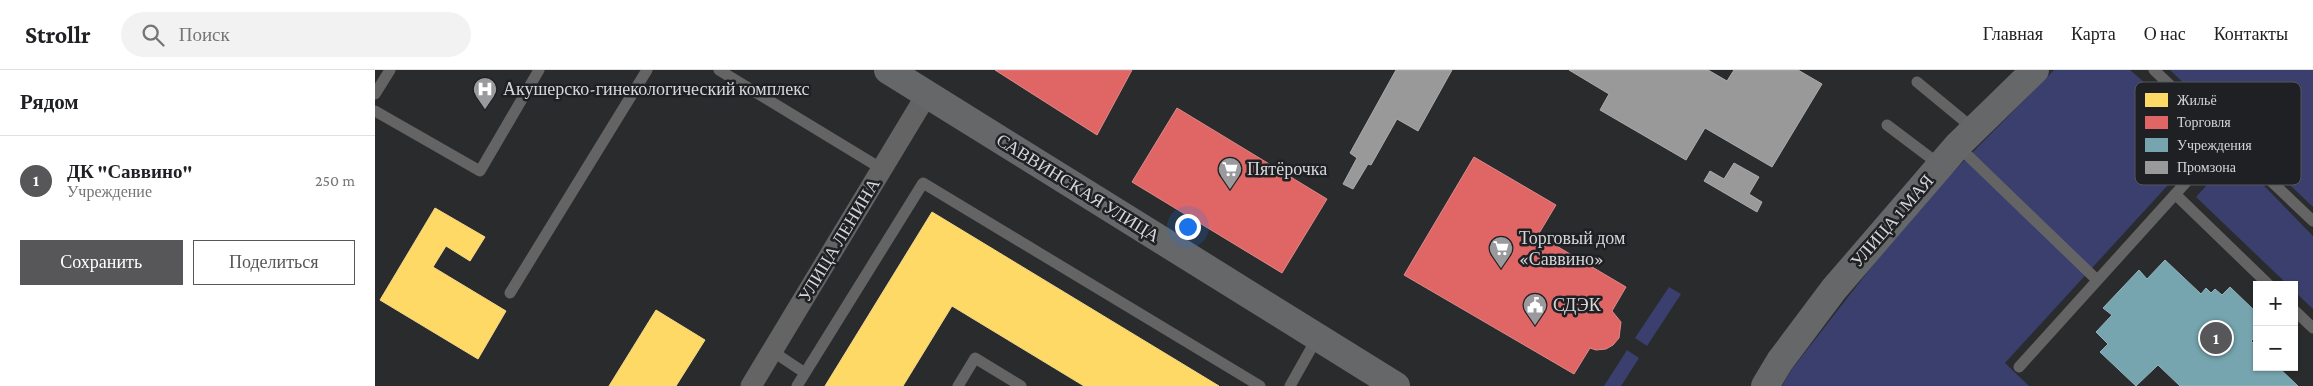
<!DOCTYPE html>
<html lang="ru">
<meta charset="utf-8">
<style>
:root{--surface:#fff;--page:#f2f2f2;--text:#202124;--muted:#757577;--line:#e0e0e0;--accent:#57575a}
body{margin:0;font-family:"Crimson Pro",serif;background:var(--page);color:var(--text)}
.controls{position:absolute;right:15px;bottom:15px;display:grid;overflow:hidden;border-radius:0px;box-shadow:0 1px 4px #0004}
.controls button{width:45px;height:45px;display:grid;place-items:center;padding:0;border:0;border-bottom:1px solid var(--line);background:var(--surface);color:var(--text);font:25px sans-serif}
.you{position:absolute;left:812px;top:156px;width:18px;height:18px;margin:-12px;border:4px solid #fff;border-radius:50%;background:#1a73e8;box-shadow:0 0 0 8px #1a73e833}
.badge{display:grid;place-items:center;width:32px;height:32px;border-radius:50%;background:var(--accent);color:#fff;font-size:16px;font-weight:700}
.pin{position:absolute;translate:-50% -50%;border:2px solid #fff;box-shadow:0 1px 5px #0006}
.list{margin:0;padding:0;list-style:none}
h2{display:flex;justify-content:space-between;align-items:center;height:65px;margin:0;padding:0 20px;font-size:21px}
h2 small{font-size:16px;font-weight:400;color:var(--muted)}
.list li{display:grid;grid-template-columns:32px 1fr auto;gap:15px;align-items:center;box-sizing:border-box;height:90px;padding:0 20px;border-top:1px solid var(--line)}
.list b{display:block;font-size:19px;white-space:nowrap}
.list p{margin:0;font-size:16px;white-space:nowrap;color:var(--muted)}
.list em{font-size:16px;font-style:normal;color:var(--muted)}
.actions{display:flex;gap:10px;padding:15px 20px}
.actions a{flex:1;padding:11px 0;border:1px solid var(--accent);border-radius:0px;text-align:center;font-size:18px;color:var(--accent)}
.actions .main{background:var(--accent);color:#fff}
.icon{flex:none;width:28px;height:28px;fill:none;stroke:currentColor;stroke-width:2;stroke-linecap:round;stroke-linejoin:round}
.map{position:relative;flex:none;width:1938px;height:316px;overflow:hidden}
header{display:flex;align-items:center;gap:30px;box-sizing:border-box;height:70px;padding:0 25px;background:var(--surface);border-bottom:1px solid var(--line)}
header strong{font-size:24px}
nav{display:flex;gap:28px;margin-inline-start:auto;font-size:18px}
.search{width:350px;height:45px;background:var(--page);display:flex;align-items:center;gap:12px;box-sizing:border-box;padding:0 18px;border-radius:28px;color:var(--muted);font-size:19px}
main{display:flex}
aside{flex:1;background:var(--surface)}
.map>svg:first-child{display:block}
</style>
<header>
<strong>Strollr</strong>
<div class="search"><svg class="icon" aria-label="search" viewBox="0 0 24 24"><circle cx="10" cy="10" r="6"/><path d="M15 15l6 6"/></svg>Поиск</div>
<nav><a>Главная</a><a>Карта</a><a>О нас</a><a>Контакты</a></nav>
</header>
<main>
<aside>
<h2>Рядом<small></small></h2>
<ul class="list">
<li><span class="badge">1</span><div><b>ДК &quot;Саввино&quot;</b><p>Учреждение</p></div><em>250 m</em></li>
</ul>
<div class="actions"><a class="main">Сохранить</a><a>Поделиться</a></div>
</aside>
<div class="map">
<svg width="1938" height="316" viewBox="0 0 1938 316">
<rect width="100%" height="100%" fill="#2a2b2d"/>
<!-- green -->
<path fill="#3a3f6e" d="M1679 0H1755L1825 60C1829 67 1830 71 1826 79L1630 293 1654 316H1407L1417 299 1515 173 1575 105Z
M1795 0H1938V137Z
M1859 85 1938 166V239L1919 221V215H1913L1821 127Z
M1294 217 1306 224 1272 276 1260 268Z
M1252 280 1264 288 1246 316H1229Z"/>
<!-- homes -->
<path fill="#ffd966" stroke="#f3d888" d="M60 138 110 167 95 191 71 176 58 197 131 241 103 289 5 230Z
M557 142 844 316H709L577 236 528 316H450Z
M281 240 330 270 301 316H234Z"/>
<!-- shops -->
<path fill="#e06666" stroke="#d88" d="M620 0H757L722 65Z
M802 38 952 129 907 203 757 112Z
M1099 87 1181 135 1163 165 1251 217 1237 241 1246 252 1244 268 1238 275 1231 279 1221 280 1215 278 1199 304 1029 205Z"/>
<!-- public -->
<path fill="#76a5af" stroke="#93b4bc" d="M1790 190 1826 224 1831 218 1836 223 1840 219 1847 225 1855 217 1882 243V265L1876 271 1882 277V297H1903L1923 316H1805L1783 295 1761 316 1725 282 1733 274 1721 262 1737 245 1728 238 1764 200 1772 209Z"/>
<!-- industry -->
<path fill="#999" stroke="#ababac" d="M1021 0H1077L1043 61 1022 49 996 95 993 94 978 119 968 114 982 88 975 83Z
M1194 0H1333L1352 11 1359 0H1423L1447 14 1397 97 1330 58 1311 90 1225 40 1234 24Z
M1359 93 1384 107 1374 124 1387 132 1382 142 1329 111 1335 101 1349 109Z"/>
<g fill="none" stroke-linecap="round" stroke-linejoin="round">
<!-- lane -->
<path stroke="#646465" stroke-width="11" d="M344 0 507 99
M1779 0 1938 151
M1542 12 1599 59
M0 24 15 0
M0 41 105 101 164 0
M1512 55 1565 95
M1583 76 1722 210
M1800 124 1894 215
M135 223 272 0
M1919 240 1938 258
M397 281 430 303
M1644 297 1851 68
M422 316 548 113 885 316
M583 316 600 288 646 316
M915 316 942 268"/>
<!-- street -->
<path stroke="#646465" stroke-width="21" d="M376 316 552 24"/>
<!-- secondary -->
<path stroke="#666768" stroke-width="28" d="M513 0 1021 316
M1390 316 1405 291 1459 219 1583 75 1660 0"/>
</g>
<!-- icons -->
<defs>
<g id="hospital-pin" transform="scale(1.25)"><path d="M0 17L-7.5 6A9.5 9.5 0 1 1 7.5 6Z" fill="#9a9a9d" stroke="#1f2024"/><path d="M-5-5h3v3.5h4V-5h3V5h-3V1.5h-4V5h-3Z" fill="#fff"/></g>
<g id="supermarket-pin" transform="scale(1.25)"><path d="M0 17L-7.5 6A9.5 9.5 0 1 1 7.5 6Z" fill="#9a9a9d" stroke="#1f2024"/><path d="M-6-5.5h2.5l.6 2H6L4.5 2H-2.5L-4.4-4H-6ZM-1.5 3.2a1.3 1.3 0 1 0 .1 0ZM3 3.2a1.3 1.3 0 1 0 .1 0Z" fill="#fff"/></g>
<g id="civic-pin" transform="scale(1.25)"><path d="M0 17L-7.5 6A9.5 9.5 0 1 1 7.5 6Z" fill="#9a9a9d" stroke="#1f2024"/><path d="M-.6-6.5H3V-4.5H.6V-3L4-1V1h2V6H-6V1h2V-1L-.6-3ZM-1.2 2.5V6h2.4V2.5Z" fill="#fff"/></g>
</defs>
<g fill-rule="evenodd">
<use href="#hospital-pin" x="110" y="19"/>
<use href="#supermarket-pin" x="855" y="99"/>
<use href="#supermarket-pin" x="1126" y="178"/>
<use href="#civic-pin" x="1160" y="235"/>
</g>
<g text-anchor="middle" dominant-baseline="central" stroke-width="5" stroke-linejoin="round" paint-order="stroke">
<!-- poi labels -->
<g font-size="18" fill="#d6d6d9" stroke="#1f2024" text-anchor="start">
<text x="128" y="19">Акушерско-гинекологический комплекс</text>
<text x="872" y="99">Пятёрочка</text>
<text x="1144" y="168">Торговый дом<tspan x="1144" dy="21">«Саввино»</tspan></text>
<text x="1178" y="235">СДЭК</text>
</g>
<!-- street labels -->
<g font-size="18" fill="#d6d6d9" stroke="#1f2024">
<text transform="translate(703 118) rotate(32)">САВВИНСКАЯ УЛИЦА</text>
<text transform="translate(1517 151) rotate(-49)">УЛИЦА 1 МАЯ</text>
<text transform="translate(464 170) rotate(-59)">УЛИЦА ЛЕНИНА</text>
</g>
</g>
<!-- legend -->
<rect x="1760" y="12" width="166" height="103" rx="8" fill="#1f2024" stroke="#56575a" stroke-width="1"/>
<rect x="1770" y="23" width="23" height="14" fill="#ffd966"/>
<rect x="1770" y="46" width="23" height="13" fill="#e06666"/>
<rect x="1770" y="68" width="23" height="14" fill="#76a5af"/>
<rect x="1770" y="91" width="23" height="13" fill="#999"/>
<g font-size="14" fill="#d6d6d9">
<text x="1802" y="35">Жильё</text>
<text x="1802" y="57">Торговля</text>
<text x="1802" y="80">Учреждения</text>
<text x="1802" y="102">Промзона</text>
</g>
</svg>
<div class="controls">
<button>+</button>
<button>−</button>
</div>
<div class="you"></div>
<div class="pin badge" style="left:1841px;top:268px">1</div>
</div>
</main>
